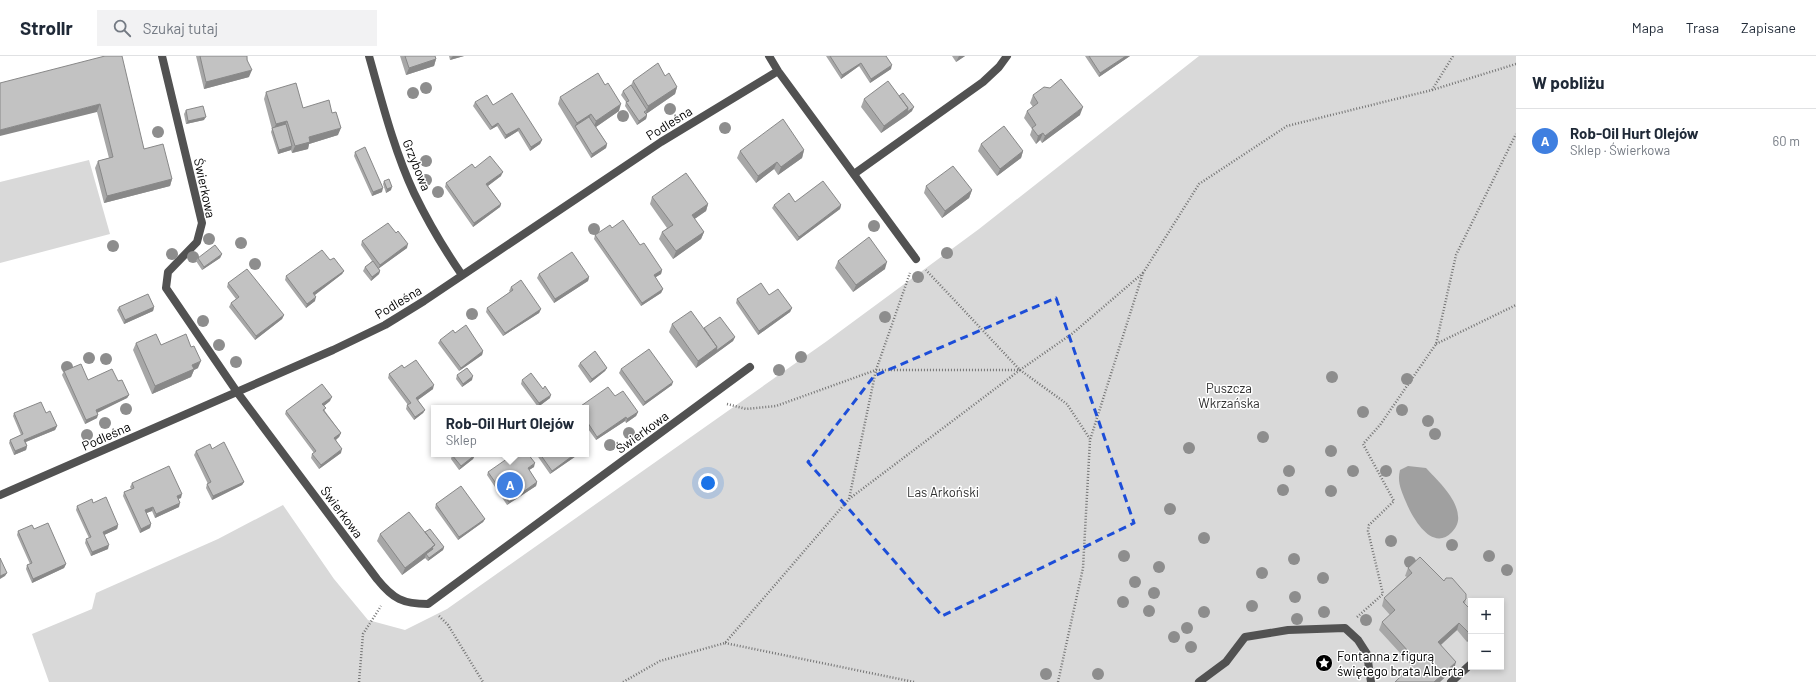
<!DOCTYPE html>
<html lang="pl">
<meta charset="utf-8">
<style>
:root{--surface:#fff;--page:#f2f2f3;--text:#1f2937;--muted:#747a83;--line:#e0e1e3;--accent:#000}
body{margin:0;font-family:Barlow,sans-serif;background:var(--page);color:var(--text)}
.controls{position:absolute;right:12px;bottom:12px;display:grid;overflow:hidden;border-radius:0px;box-shadow:0 2px 6px #0003}
.controls button{width:36px;height:36px;display:grid;place-items:center;padding:0;border:0;border-bottom:1px solid var(--line);background:var(--surface);color:var(--text);font:20px sans-serif}
.you{position:absolute;left:708px;top:427px;width:14px;height:14px;margin:-10px;border:3px solid #fff;border-radius:50%;background:#1a73e8;box-shadow:0 0 0 6px #1a73e833}
.badge{display:grid;place-items:center;width:26px;height:26px;border-radius:50%;background:var(--accent);color:#fff;font-size:13px;font-weight:700}
.pin{position:absolute;translate:-50% -50%;border:2px solid #fff;box-shadow:0 1px 4px #0006}
.popup{position:absolute;left:431px;top:349px;width:158px;height:52px;box-sizing:border-box;display:grid;place-content:center;border-radius:0px;background:var(--surface);filter:drop-shadow(0 1px 3px #0005);font-size:13px;white-space:nowrap;color:var(--muted)}
.popup b{font-size:15px;color:var(--text)}
.popup::after{content:'';position:absolute;left:50%;top:100%;margin-left:-8px;border:8px solid transparent;border-top-color:var(--surface)}
.list{margin:0;padding:0;list-style:none}
h2{display:flex;justify-content:space-between;align-items:center;height:52px;margin:0;padding:0 16px;font-size:17px}
h2 small{font-size:13px;font-weight:400;color:var(--muted)}
.list li{display:grid;grid-template-columns:26px 1fr auto;gap:12px;align-items:center;box-sizing:border-box;height:64px;padding:0 16px;border-top:1px solid var(--line)}
.list b{display:block;font-size:15px;white-space:nowrap}
.list p{margin:0;font-size:13px;white-space:nowrap;color:var(--muted)}
.list em{font-size:13px;font-style:normal;color:var(--muted)}
.icon{flex:none;width:22px;height:22px;fill:none;stroke:currentColor;stroke-width:2;stroke-linecap:round;stroke-linejoin:round}
.map{position:relative;flex:none;width:1516px;height:626px;overflow:hidden}
header{display:flex;align-items:center;gap:24px;box-sizing:border-box;height:56px;padding:0 20px;background:var(--surface);border-bottom:1px solid var(--line)}
header strong{font-size:19px}
nav{display:flex;gap:22px;margin-inline-start:auto;font-size:14px}
.search{width:280px;height:36px;background:var(--page);display:flex;align-items:center;gap:10px;box-sizing:border-box;padding:0 14px;border-radius:0px;color:var(--muted);font-size:15px}
main{display:flex}
aside{flex:1;background:var(--surface)}
.map>svg:first-child{display:block}
</style>
<header>
<strong>Strollr</strong>
<div class="search"><svg class="icon" aria-label="search" viewBox="0 0 24 24"><circle cx="10" cy="10" r="6"/><path d="M15 15l6 6"/></svg>Szukaj tutaj</div>
<nav><a>Mapa</a><a>Trasa</a><a>Zapisane</a></nav>
</header>
<main>
<div class="map">
<svg width="1516" height="626" viewBox="0 0 1516 626">
<rect width="100%" height="100%" fill="#fff"/>
<!-- green -->
<path fill="#d9d9d9" fill-rule="evenodd" d="M1199 0H1516V626H49L32 578 92 553 96 537 218 483 283 449 334 523 368 564 405 574 447 553 827 285 979 173ZM1471 545H1501V611H1471Z
M89 104 110 178 0 207V126Z"/>
<!-- water -->
<path fill="#a0a0a0" d="M1408 410 1426 412C1437 424 1457 442 1458 460 1459 466 1456 472 1452 476 1432 497 1412 461 1406 446 1401 434 1397 426 1400 414Z"/>
<g fill="none" stroke-linecap="round" stroke-linejoin="round">
<!-- path -->
<path stroke="#747474" stroke-width="2.5" stroke-dasharray="1 2" stroke-linecap="butt" d="M1432 34 1453 0
M1436 288 1516 249
M1020 314 1067 348 1090 383
M727 348 746 353 776 350 876 314H1020L1073 277 1143 217
M849 443 876 314 910 217
M439 560 448 569 483 626
M1357 561 1383 538 1368 475 1369 469 1394 445 1363 388 1380 369 1436 288 1456 199 1516 78
M725 587 914 626
M359 626 363 578 381 550
M623 626 660 605 725 587 849 443 1020 314 926 214
M1058 626 1083 512 1090 384 1143 217 1199 128 1287 70 1432 34 1516 8"/>
<!-- lane -->
<path stroke="#525252" stroke-width="8" d="M854 118 983 26 999 11 1007 0
M1199 626 1226 606 1245 581 1288 574 1345 572 1358 584 1367 598 1371 626
M1451 626 1471 608"/>
<!-- street -->
<path stroke="#525252" stroke-width="8" d="M162 0 202 167 197 186 168 216 166 232 237 336 377 523C393 543 403 548 428 548L750 311
M369 0C382 46 394 94 414 137 428 166 444 193 462 219
M769 0 778 15 916 203
M0 439 333 294 385 269 424 245 661 86 778 15"/>
</g>
<!-- trees -->
<g fill="#8d8d8d">
<circle cx="426" cy="32" r="6"/>
<circle cx="413" cy="37" r="6"/>
<circle cx="670" cy="53" r="6"/>
<circle cx="623" cy="60" r="6"/>
<circle cx="725" cy="72" r="6"/>
<circle cx="158" cy="76" r="6"/>
<circle cx="426" cy="105" r="6"/>
<circle cx="426" cy="124" r="6"/>
<circle cx="438" cy="136" r="6"/>
<circle cx="874" cy="170" r="6"/>
<circle cx="594" cy="173" r="6"/>
<circle cx="209" cy="183" r="6"/>
<circle cx="241" cy="187" r="6"/>
<circle cx="113" cy="190" r="6"/>
<circle cx="947" cy="197" r="6"/>
<circle cx="172" cy="198" r="6"/>
<circle cx="193" cy="201" r="6"/>
<circle cx="255" cy="208" r="6"/>
<circle cx="918" cy="221" r="6"/>
<circle cx="472" cy="258" r="6"/>
<circle cx="885" cy="261" r="6"/>
<circle cx="203" cy="265" r="6"/>
<circle cx="219" cy="289" r="6"/>
<circle cx="801" cy="301" r="6"/>
<circle cx="89" cy="302" r="6"/>
<circle cx="106" cy="303" r="6"/>
<circle cx="236" cy="306" r="6"/>
<circle cx="67" cy="311" r="6"/>
<circle cx="779" cy="314" r="6"/>
<circle cx="1332" cy="321" r="6"/>
<circle cx="1407" cy="323" r="6"/>
<circle cx="126" cy="353" r="6"/>
<circle cx="1402" cy="354" r="6"/>
<circle cx="1363" cy="356" r="6"/>
<circle cx="1428" cy="365" r="6"/>
<circle cx="105" cy="367" r="6"/>
<circle cx="629" cy="377" r="6"/>
<circle cx="1435" cy="378" r="6"/>
<circle cx="87" cy="379" r="6"/>
<circle cx="1263" cy="381" r="6"/>
<circle cx="610" cy="389" r="6"/>
<circle cx="1189" cy="392" r="6"/>
<circle cx="1331" cy="395" r="6"/>
<circle cx="1289" cy="415" r="6"/>
<circle cx="1353" cy="415" r="6"/>
<circle cx="1386" cy="415" r="6"/>
<circle cx="1283" cy="434" r="6"/>
<circle cx="1331" cy="435" r="6"/>
<circle cx="1170" cy="453" r="6"/>
<circle cx="1204" cy="482" r="6"/>
<circle cx="1391" cy="485" r="6"/>
<circle cx="1452" cy="489" r="6"/>
<circle cx="1124" cy="500" r="6"/>
<circle cx="1489" cy="500" r="6"/>
<circle cx="1294" cy="503" r="6"/>
<circle cx="1410" cy="506" r="6"/>
<circle cx="1159" cy="511" r="6"/>
<circle cx="1507" cy="514" r="6"/>
<circle cx="1262" cy="517" r="6"/>
<circle cx="1323" cy="522" r="6"/>
<circle cx="1135" cy="526" r="6"/>
<circle cx="1154" cy="537" r="6"/>
<circle cx="1295" cy="541" r="6"/>
<circle cx="1123" cy="546" r="6"/>
<circle cx="1252" cy="550" r="6"/>
<circle cx="1149" cy="555" r="6"/>
<circle cx="1204" cy="556" r="6"/>
<circle cx="1324" cy="556" r="6"/>
<circle cx="1297" cy="563" r="6"/>
<circle cx="1366" cy="564" r="6"/>
<circle cx="1187" cy="572" r="6"/>
<circle cx="1174" cy="581" r="6"/>
<circle cx="1191" cy="591" r="6"/>
<circle cx="1046" cy="618" r="6"/>
<circle cx="1098" cy="618" r="6"/>
</g>
<!-- wall -->
<path fill="#a7a7a7" d="M105 0 144 93 172 123 170 130 104 147 95 112 98 105 109 102 97 56Z
M196 0H247L249 21 204 33Z
M400 0H435L436 3 434 10 406 19Z
M449 0H464L450 4Z
M826 0H886L891 13 870 27 859 10 841 23Z
M952 0H965L956 6Z
M1085 0H1130L1099 21Z
M665 20 677 31 675 38 646 58 647 59 646 63 637 69 625 50 626 46 621 39 623 35 631 29 633 25Z
M605 29 619 55 596 71 607 88 606 92 591 102 558 48 560 41Z
M266 36 303 52 338 79 309 88 308 93 292 97 291 94 278 98 271 76 272 73 264 43Z
M1033 39 1080 59 1042 87 1040 84 1036 88 1030 79 1032 73 1024 62 1027 55 1033 51 1030 47Z
M899 40 912 55 881 77 861 51 864 43Z
M475 46 493 49 542 84 540 88 530 95 518 75 505 83 497 70 490 74 473 50Z
M186 54 204 64 186 68 184 58Z
M981 88 1023 95 1021 102 997 120 978 95Z
M804 94 802 102 778 119 774 113 756 127 737 102 740 95Z
M355 96 382 136 372 140 354 100Z
M475 112 501 120 488 130 501 148 500 151 473 171 445 131 446 127Z
M384 125 391 134 386 137 383 128Z
M926 130 972 134 969 142 942 162 924 137Z
M652 141 708 148 706 155 694 163 704 176 701 183 673 203 659 183 662 176 667 172 650 148Z
M795 146 841 149 840 153 797 185 772 152 774 149Z
M612 172 640 189 662 214 661 218 655 221 663 233 661 237 641 250 594 183 595 179Z
M362 185 407 192 379 212 380 215 379 218 371 225 363 215 365 211 372 205 361 189Z
M222 198 220 202 202 214 196 205 198 202Z
M330 204 344 215 342 218 315 239V245L306 252 285 224 286 220Z
M838 205 885 213 853 236 835 212Z
M539 218 589 221 588 225 554 247 537 222Z
M228 227 284 259 282 263 255 284 229 251 231 247 236 243 227 231Z
M511 231 541 253 539 257 503 280 486 256 487 252 510 236 509 235Z
M769 239 792 252 790 256 758 279 736 247 737 243Z
M119 251H154L153 255 124 268 117 254Z
M672 268 704 272 735 281 733 285 696 312 669 276Z
M455 277 483 295 482 299 459 315 438 287 440 284Z
M136 287 191 291 198 312 194 314 191 321 152 338 133 294Z
M580 307 607 312 605 315 590 327 578 310Z
M404 312 433 333 418 344 425 354 423 357 414 364 406 353 407 349H408L388 322 389 318Z
M621 313 672 329 643 350 619 317Z
M64 315 88 324 118 325 129 339 127 342 97 356V362L85 368 62 319Z
M457 319 472 324 462 331 456 323Z
M522 324 550 342 538 351 521 328Z
M615 340 638 356 636 360 626 367 625 365 596 384 586 370V352Z
M330 345 324 350 325 355 341 377 339 381 336 384 341 397 319 413 311 402 312 398 314 397 285 358 286 355Z
M14 357H46L57 370 55 374 26 386 27 390 26 394 14 399 9 387 10 384 21 379 13 360Z
M212 393 244 426 242 429 212 444 206 432 207 428H208L194 399 196 395Z
M536 398H579L550 418Z
M452 399H475L473 403 459 414 451 403Z
M534 411 529 414 537 426 536 430 507 449 487 419 488 416Z
M132 427 181 442 178 443 179 451 155 462 152 455 146 457 151 468 150 472 140 477 123 440 124 436 131 433 130 431Z
M93 447 118 469 117 473 104 479 108 493 91 500 85 487 86 483 89 482 76 454 77 450Z
M436 448 485 463 483 466 458 484 435 452Z
M34 473 66 508 64 512 32 527 26 513 27 509 30 508 17 479 18 475Z
M380 478 444 491 443 494 428 505 425 502 402 519 377 485Z
M1408 512 1444 525 1466 543 1465 548 1471 582 1467 586 1457 574 1441 589 1454 613 1412 610 1379 574 1382 566 1390 559 1382 550 1384 542 1407 521 1405 520Z"/>
<!-- shaded-wall -->
<path fill="#888" d="M453 0H464L450 4 452 1Z
M959 0H965L956 6Z
M1126 0H1130L1099 21 1100 17Z
M436 3 434 10 406 19 409 12Z
M861 7 859 10 841 23 842 19Z
M892 9 891 13 870 27 871 23Z
M252 14 249 21 204 33 206 26Z
M677 31 675 38 646 58 648 50Z
M100 48 97 56 0 80V74Z
M621 48 619 55 593 73 596 65Z
M914 51 912 55 906 60 907 56Z
M1083 51 1080 59 1042 87 1045 80Z
M908 52 906 60 881 77 884 70Z
M591 58 588 65 575 70 577 67Z
M647 59 646 63 637 69 639 65Z
M206 61 204 64 186 68 188 65Z
M287 65 284 72 273 75 276 68Z
M498 67 497 70 490 74 492 71Z
M341 72 338 79 309 88 308 93 292 97 295 90 309 81Z
M519 72 518 75 505 83 506 79Z
M1043 77 1040 84 1036 88 1038 80Z
M542 84 540 88 530 95 531 91Z
M607 88 606 92 591 102 592 98Z
M292 90 291 94 278 98 279 94Z
M804 94 802 102 778 119 781 111Z
M1023 95 1021 102 997 120 1000 113Z
M777 106 774 113 756 127 758 120Z
M503 116 501 120 485 132 486 128Z
M172 123 170 130 104 147 107 140Z
M392 131 391 134 386 137 387 133Z
M383 132 382 136 372 140 373 136Z
M972 134 969 142 942 162 945 155Z
M501 148 500 151 473 171 474 167Z
M708 148 706 155 689 167 692 159Z
M841 149 840 153 797 185 799 181Z
M704 176 701 183 673 203 676 195Z
M408 188 407 192 378 213 380 209Z
M222 198 220 202 202 214 204 211Z
M887 206 885 213 853 236 856 229Z
M662 214 661 218 653 223 654 219Z
M344 215 342 218 312 241 313 237Z
M380 215 379 218 371 225 372 221Z
M589 221 588 225 554 247 555 243Z
M663 233 661 237 641 250 642 247Z
M316 241 315 245 306 252 307 248Z
M154 251 153 255 124 268 125 264Z
M792 252 790 256 758 279 759 275Z
M541 253 539 257 503 280 505 277Z
M284 259 282 263 255 284 256 280Z
M735 281 733 285 696 312 698 305 717 291Z
M483 295 482 299 459 315 461 312Z
M201 305 198 312 194 314 191 321 152 338 155 330 192 309Z
M607 312 605 315 590 327 592 323Z
M473 320 472 324 462 331 463 328Z
M673 326 672 329 643 350 645 346Z
M434 329 433 333 415 346 416 342Z
M129 339 127 342 95 358 96 354Z
M551 339 550 342 538 351 539 347Z
M332 341 330 345 321 352 322 348Z
M425 354 423 357 414 364 415 361Z
M638 356 636 360 626 367 627 363Z
M98 359 97 362 85 368 86 364Z
M626 361 625 365 596 384 597 381Z
M57 370 55 374 23 387 24 384Z
M341 377 339 381 333 386 334 382Z
M27 390 26 394 14 399 15 395Z
M342 393 341 397 319 413 321 409Z
M575 398H579L550 418 552 415Z
M475 399 473 403 459 414 461 410Z
M535 407 534 411 526 416 528 412Z
M244 426 242 429 212 444 213 440Z
M537 426 536 430 507 449 509 446Z
M182 438 181 442 175 444 177 440Z
M180 447 179 451 155 462 156 458Z
M153 451 152 455 144 458 145 454Z
M485 463 483 466 458 484 459 481Z
M151 468 150 472 140 477 141 473Z
M118 469 117 473 102 480 103 476Z
M109 489 108 493 91 500 92 496Z
M435 489 432 497 426 498 425 502 402 519 405 512Z
M444 491 443 494 428 505 429 502Z
M66 508 64 512 32 527 33 523Z
M7 517 5 520 0 523V520Z
M1459 567 1457 574 1436 593 1438 586Z
M1470 578H1471V582L1467 586Z
M1456 606 1454 613 1440 626H1434Z"/>
<!-- building -->
<path fill="#c2c2c2" stroke="#888" d="M105 0H122L144 93 163 88 172 123 107 140 98 105 113 101 100 48 0 74V27Z
M200 0H247V4L252 14 206 26Z
M405 0H435L436 3 409 12Z
M830 0H886L892 9 871 23 861 7 842 19Z
M1089 0H1126L1100 17Z
M658 7 665 20 669 17 677 31 648 50 633 25Z
M598 17 605 29 608 27 621 48 596 65 591 58 577 67 560 41Z
M1061 23 1083 51 1045 80 1043 77 1038 80 1032 72 1036 69 1027 55 1038 47 1033 39 1044 31 1050 32Z
M888 25 908 52 884 70 864 43Z
M296 27 303 52 329 44 332 57 336 56 341 72 309 81 310 86 295 90 287 65 276 68 266 36Z
M631 29 647 54 644 56 647 59 639 65 626 46 629 45 623 35Z
M512 37 542 84 531 91 519 72 506 79 498 67 492 71 475 46 487 39 493 49Z
M903 37 914 51 907 56 908 52 899 40Z
M203 50 206 61 188 65 186 54Z
M589 61 607 88 592 98 575 70Z
M783 63 804 94 781 111 777 106 758 120 740 95Z
M286 68 292 90 279 94 272 72Z
M1004 70 1023 95 1000 113 981 88Z
M365 91 383 132 373 136 355 96Z
M490 100 503 116 486 128 501 148 474 167 446 127 472 108 475 112Z
M953 110 972 134 945 155 926 130Z
M686 117 708 148 692 159 704 176 676 195 662 176 673 169 652 141Z
M389 123 392 131 387 133 384 125Z
M823 125 841 149 799 181 774 149 789 137 795 146Z
M623 164 640 189 644 187 662 214 654 219 663 233 642 247 595 179 610 169 612 172Z
M388 167 396 177 398 175 408 188 380 209 362 185Z
M869 181 887 206 856 229 838 205Z
M215 189 222 198 204 211 198 202Z
M322 194 330 204 334 202 344 215 313 237 316 241 307 248 286 220Z
M572 196 589 221 555 243 539 218Z
M373 205 380 215 372 221 365 211Z
M247 213 284 259 256 280 231 247 239 241 228 227Z
M521 224 541 253 505 277 487 252 513 234 511 231Z
M761 227 769 239 778 233 792 252 759 275 737 243Z
M148 238 154 251 125 264 119 251Z
M691 255 717 291 698 305 672 268Z
M720 261 735 281 716 295 717 291 704 272Z
M466 269 483 295 461 312 440 284 453 274 455 277Z
M156 278 161 289 186 278 191 291 194 290 201 305 192 309 194 313 155 330 136 287Z
M649 293 673 326 645 346 621 313Z
M595 295 607 312 592 323 580 307Z
M416 304 434 329 416 342 425 354 415 361 407 349 411 347 389 318 402 309 404 312Z
M81 308 88 324 112 313 118 325 122 324 129 339 96 354 98 359 86 364 64 315Z
M467 312 473 320 463 328 457 319Z
M531 317 543 333 545 330 551 339 539 347 522 324Z
M322 328 332 341 322 348 326 352 323 354 341 377 334 382 342 393 321 409 312 398 316 395 286 355Z
M608 331 615 340 623 335 638 356 627 363 626 361 597 381 586 364V352H578Z
M41 346 46 357 50 355 57 370 24 384 27 390 15 395 10 384 23 378 14 357Z
M224 386 244 426 213 440 207 428 211 426 196 395 210 388 212 393Z
M454 398H474L475 399 461 410 452 399Z
M514 398H528L535 407 528 412 537 426 509 446 488 416Z
M540 398H575L552 415Z
M169 410 182 438 177 440 180 447 156 458 153 451 145 454 151 468 141 473 124 436 134 432 132 427Z
M461 430 485 463 459 481 436 448Z
M106 441 118 469 103 476 109 489 92 496 86 483 91 481 77 450 92 443 93 447Z
M409 456 435 489 405 512 380 478Z
M48 467 66 508 33 523 27 509 32 507 18 475 32 469 34 473Z
M430 473 444 491 429 502 426 498 433 493 432 491 435 489 425 476Z
M1420 501 1444 525 1446 522H1452L1466 538V543L1463 546 1471 554V578H1470L1459 567 1438 586 1456 606 1434 626H1395L1417 605 1382 566 1395 554 1384 542 1412 517 1408 512Z
M0 502 7 517 0 520Z"/>
<!-- marked area -->
<path fill="none" stroke="#1d4ed8" stroke-width="3" stroke-dasharray="8 5" stroke-linejoin="round" d="M1056 242 1134 467 942 560 808 406 874 320Z"/>
<!-- icons -->
<defs>
<g id="sight-disc" transform="scale(0.9)"><circle r="9.5" fill="#000" stroke="#fff"/><path d="M0-6L1.8-2.2L6-1.7L2.9 1.2L3.7 5.4L0 3.3L-3.7 5.4L-2.9 1.2L-6-1.7L-1.8-2.2Z" fill="#fff"/></g>
</defs>
<g fill-rule="evenodd">
<use href="#sight-disc" x="1324" y="607"/>
</g>
<g text-anchor="middle" dominant-baseline="central" stroke-width="3" stroke-linejoin="round" paint-order="stroke">
<!-- street labels -->
<g font-size="13" fill="#000" stroke="#fff">
<text transform="translate(669 67) rotate(-32)">Podleśna</text>
<text transform="translate(417 109) rotate(68)">Grzybowa</text>
<text transform="translate(205 132) rotate(78)">Świerkowa</text>
<text transform="translate(398 246) rotate(-31)">Podleśna</text>
<text transform="translate(642 376) rotate(-36)">Świerkowa</text>
<text transform="translate(106 380) rotate(-24)">Podleśna</text>
<text transform="translate(342 456) rotate(53)">Świerkowa</text>
</g>
<!-- park labels -->
<g font-size="13" fill="#303030" stroke="#fff">
<text x="1229" y="332">Puszcza<tspan x="1229" dy="15">Wkrzańska</tspan></text>
<text x="943" y="436">Las Arkoński</text>
</g>
<!-- poi labels -->
<g font-size="13" fill="#000" stroke="#fff" text-anchor="start">
<text x="1337" y="600">Fontanna z figurą<tspan x="1337" dy="15">świętego brata Alberta</tspan></text>
</g>
</g>
</svg>
<div class="controls">
<button>+</button>
<button>−</button>
</div>
<div class="you"></div>
<div class="pin badge" style="left:510px;top:429px;background:#3f7fe0">A</div>
<div class="popup"><b>Rob-Oil Hurt Olejów</b>Sklep</div>
</div>
<aside>
<h2>W pobliżu<small></small></h2>
<ul class="list">
<li><span class="badge" style="background:#3f7fe0">A</span><div><b>Rob-Oil Hurt Olejów</b><p>Sklep · Świerkowa</p></div><em>60 m</em></li>
</ul>
</aside>
</main>
